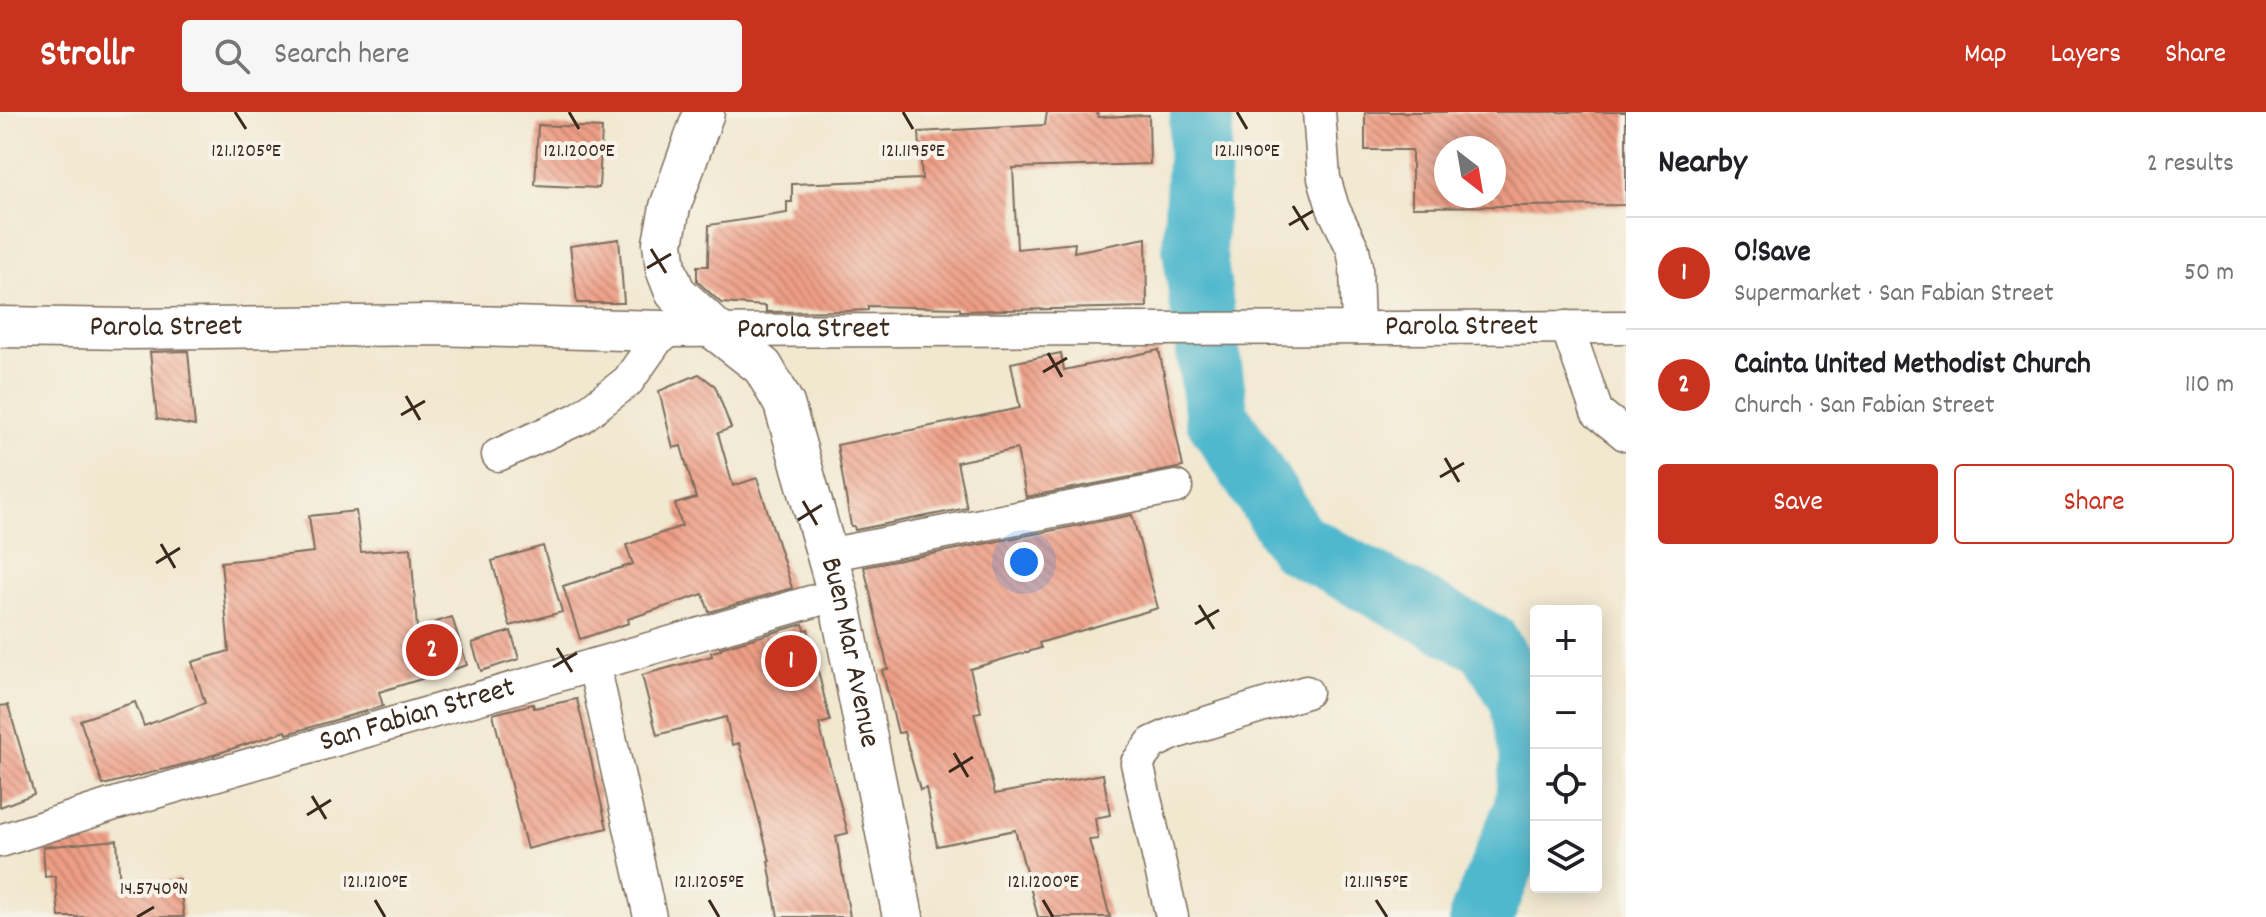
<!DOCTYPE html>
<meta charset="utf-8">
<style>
:root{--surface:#fff;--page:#f6f6f6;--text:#202124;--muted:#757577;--line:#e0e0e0;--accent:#c8321e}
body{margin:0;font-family:Dekko,sans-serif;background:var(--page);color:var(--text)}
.controls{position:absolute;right:24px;bottom:24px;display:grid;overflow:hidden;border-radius:8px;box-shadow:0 4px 20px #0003}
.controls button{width:72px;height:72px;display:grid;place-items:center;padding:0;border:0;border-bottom:2px solid var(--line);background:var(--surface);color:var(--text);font:40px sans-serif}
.compass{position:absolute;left:1434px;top:24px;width:72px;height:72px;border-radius:50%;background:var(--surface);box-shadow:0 4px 20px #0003;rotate:149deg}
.you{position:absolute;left:1024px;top:450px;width:28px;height:28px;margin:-20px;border:6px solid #fff;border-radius:50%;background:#1a73e8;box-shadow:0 0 0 12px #1a73e833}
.badge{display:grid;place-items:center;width:52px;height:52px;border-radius:50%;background:var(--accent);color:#fff;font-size:26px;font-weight:700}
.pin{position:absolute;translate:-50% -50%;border:4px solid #fff;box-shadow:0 2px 8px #0006}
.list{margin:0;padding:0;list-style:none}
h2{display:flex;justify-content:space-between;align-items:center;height:104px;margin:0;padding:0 32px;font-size:34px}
h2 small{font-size:26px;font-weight:400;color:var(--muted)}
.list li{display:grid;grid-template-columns:52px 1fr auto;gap:24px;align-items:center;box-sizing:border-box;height:112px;padding:0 32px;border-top:2px solid var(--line)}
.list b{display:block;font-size:30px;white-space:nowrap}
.list p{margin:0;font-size:26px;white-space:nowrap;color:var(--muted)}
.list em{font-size:26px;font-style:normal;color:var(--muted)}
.actions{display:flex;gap:16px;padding:24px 32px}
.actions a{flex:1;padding:18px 0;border:2px solid var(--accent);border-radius:8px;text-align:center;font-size:28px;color:var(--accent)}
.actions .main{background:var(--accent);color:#fff}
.icon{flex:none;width:44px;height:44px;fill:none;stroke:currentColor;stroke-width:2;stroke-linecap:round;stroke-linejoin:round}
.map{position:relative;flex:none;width:1626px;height:805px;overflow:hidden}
header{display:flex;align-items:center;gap:48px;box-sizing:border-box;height:112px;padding:0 40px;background:var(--accent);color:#fff}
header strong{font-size:38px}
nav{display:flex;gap:44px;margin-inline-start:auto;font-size:28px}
.search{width:560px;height:72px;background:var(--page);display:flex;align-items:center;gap:20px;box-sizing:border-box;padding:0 28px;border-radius:8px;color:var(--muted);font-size:30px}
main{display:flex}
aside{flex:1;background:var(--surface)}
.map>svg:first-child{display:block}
</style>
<header>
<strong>Strollr</strong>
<div class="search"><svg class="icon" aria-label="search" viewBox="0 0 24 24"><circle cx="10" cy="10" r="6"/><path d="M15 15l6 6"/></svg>Search here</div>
<nav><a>Map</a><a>Layers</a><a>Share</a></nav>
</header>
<main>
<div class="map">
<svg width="1626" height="805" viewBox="0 0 1626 805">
<defs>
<pattern id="building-back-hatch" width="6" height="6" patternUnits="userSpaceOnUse" patternTransform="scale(2)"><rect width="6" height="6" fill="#ee9e86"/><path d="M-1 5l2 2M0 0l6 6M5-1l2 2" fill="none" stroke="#c2816d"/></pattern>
</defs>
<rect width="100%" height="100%" fill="#f7f3e8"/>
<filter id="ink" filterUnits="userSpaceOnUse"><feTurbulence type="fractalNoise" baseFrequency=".0125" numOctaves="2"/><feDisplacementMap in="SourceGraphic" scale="16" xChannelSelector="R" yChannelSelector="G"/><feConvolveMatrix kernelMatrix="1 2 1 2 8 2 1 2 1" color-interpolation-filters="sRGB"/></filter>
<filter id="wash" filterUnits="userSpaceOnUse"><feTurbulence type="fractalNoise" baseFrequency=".006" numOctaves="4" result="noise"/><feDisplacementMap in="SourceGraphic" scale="32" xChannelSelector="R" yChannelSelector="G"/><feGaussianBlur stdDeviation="1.8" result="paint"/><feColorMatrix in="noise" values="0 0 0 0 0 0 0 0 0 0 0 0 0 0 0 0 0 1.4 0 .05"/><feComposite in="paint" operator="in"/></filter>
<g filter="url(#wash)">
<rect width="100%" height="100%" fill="#f1e8d0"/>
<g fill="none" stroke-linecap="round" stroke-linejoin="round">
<!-- river -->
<path stroke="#4fb8cd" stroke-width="64" d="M1202 0 1194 136 1217 305 1297 431 1489 533 1521 587 1532 649 1525 699 1481 805"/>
</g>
<g id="blocks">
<!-- building -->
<path fill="url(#building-back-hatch)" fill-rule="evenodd" d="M1047 0H1097L1098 5 1149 3 1150 52 1013 56 1017 137 1075 131 1074 140 1146 126 1147 195 960 199V196L868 194V198L847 199 766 200V194L721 191 697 169V154H708L709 113 787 101V90H792V72L922 67 919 20 1045 13Z
M1365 0H1626V93L1412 95V38H1365ZM1446 36H1494V84H1446Z
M538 13 602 16 599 76 535 73Z
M619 127 624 191H577L570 134Z
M1159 238 1183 355 1026 385 1017 337 957 350 967 396 855 418 854 414H851L837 333 1020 296 1011 251 1061 241 1064 258Z
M188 239 195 314 157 307 150 240Z
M699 262 715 274 731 316 718 321 733 374 757 366 792 476 709 500 703 482 628 507 629 511 580 527 563 474 633 452 626 433 682 414 675 392 696 386 681 334 673 336 659 279Z
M356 399 361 440 411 436 417 516 452 505 467 553 379 580 383 594 287 622 286 619 189 651 103 673 80 608 135 590 144 614 205 591 192 550 229 539 221 450 314 440 309 404Z
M1132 403 1158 496 1039 531 1041 536 970 557 981 600 974 601 995 682 1103 662 1110 703 1095 706 1098 727 1089 728 1110 805H1038L1015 718 937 734 926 676 920 678 904 620 898 621 882 558 888 557 864 455Z
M543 434 562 500 510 514 492 449Z
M803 512 805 518 808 517 830 609 819 612 848 721 836 724 850 805H778L768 749H770L739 631 732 633 726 605 657 623 642 563 712 544 711 540 721 538 720 536Z
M511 519 519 547 481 559 472 531Z
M577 587 607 716 527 737 493 602 533 592 534 596Z
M8 593 34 682 0 695V594Z
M117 728 120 775 179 767 184 805H59L55 764 45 765 43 735Z"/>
</g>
</g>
<g filter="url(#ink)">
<use href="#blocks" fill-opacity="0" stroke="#7b6c5c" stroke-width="2"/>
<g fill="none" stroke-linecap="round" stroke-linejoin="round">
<!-- minor casing -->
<g stroke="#7b6c5c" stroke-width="35">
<g id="minor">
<path d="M1319 0 1324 66 1333 96 1353 137 1356 155 1358 216"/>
<path d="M1567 215 1597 300 1626 323"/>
<path id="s1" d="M498 343 580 306 628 269 663 219 1626 215"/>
<path d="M827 443 1176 375"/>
<path d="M594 553 650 805"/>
<path id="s2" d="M0 729 111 693 838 482"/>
<path d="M1172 805 1137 651 1152 631 1174 621 1306 580"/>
</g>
</g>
<!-- tertiary casing -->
<g stroke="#7b6c5c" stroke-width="43">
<g id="tertiary">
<path id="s3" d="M704 0 670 95 663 131 666 157 675 180 718 220 763 255 784 292 838 482 903 805"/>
<path id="s4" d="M0 215 133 217 429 213 663 219"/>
</g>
</g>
<!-- minor -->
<use href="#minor" stroke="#fff" stroke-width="32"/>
<!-- tertiary -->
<use href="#tertiary" stroke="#fff" stroke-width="40"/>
</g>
</g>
<!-- ticks -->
<path fill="none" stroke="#3b2a1e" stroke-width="3" d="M235 0 246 17M569 0 579 17M903 0 913 17M1237 0 1247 17M1293 94 1308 118M1289 113 1313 99M651 137 666 161M647 156 671 142M1048 241 1062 265M1043 260 1067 246M406 284 420 308M401 303 425 289M1445 346 1459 370M1440 365 1464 351M803 389 817 413M798 408 822 393M161 432 175 456M156 451 180 436M1199 493 1214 517M1195 512 1219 498M557 536 572 560M553 555 577 541M954 641 968 665M949 660 973 645M312 684 326 707M307 703 331 688M375 788 385 805M709 788 719 805M1043 788 1053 805M1376 788 1387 805M137 805 154 795"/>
<g text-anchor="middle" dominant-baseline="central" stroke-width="8" stroke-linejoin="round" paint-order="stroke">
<!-- street labels -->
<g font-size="30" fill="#3b2a1e" stroke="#f7f3e8">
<text stroke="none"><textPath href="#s1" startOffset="1010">Parola Street</textPath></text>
<text stroke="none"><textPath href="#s4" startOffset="166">Parola Street</textPath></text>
<text stroke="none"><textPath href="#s1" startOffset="362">Parola Street</textPath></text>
<text stroke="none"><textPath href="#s3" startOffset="604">Buen Mar Avenue</textPath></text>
<text stroke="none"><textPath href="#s2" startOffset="436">San Fabian Street</textPath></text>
</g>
</g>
<g font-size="20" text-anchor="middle" fill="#3b2a1e" stroke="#f7f3e8" stroke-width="8" stroke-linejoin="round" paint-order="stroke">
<text x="246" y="44">121.1205°E</text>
<text x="579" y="44">121.1200°E</text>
<text x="913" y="44">121.1195°E</text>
<text x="1247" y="44">121.1190°E</text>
<text x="375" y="775">121.1210°E</text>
<text x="709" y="775">121.1205°E</text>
<text x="1043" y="775">121.1200°E</text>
<text x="1376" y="775">121.1195°E</text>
<text x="154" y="782">14.5740°N</text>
</g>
</svg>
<div class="controls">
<button>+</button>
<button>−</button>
<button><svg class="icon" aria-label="locate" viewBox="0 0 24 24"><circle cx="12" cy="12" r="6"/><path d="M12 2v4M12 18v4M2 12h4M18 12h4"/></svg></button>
<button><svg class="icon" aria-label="layers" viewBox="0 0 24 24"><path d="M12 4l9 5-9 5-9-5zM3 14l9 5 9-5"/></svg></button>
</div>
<svg class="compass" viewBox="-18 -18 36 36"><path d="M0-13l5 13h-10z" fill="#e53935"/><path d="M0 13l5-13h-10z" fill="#757577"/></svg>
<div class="you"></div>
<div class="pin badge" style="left:791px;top:549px">1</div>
<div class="pin badge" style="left:432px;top:538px">2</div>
</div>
<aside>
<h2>Nearby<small>2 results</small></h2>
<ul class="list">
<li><span class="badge">1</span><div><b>O!Save</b><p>Supermarket · San Fabian Street</p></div><em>50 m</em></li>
<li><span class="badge">2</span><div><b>Cainta United Methodist Church</b><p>Church · San Fabian Street</p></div><em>110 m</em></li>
</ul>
<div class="actions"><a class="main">Save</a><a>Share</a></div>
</aside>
</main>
